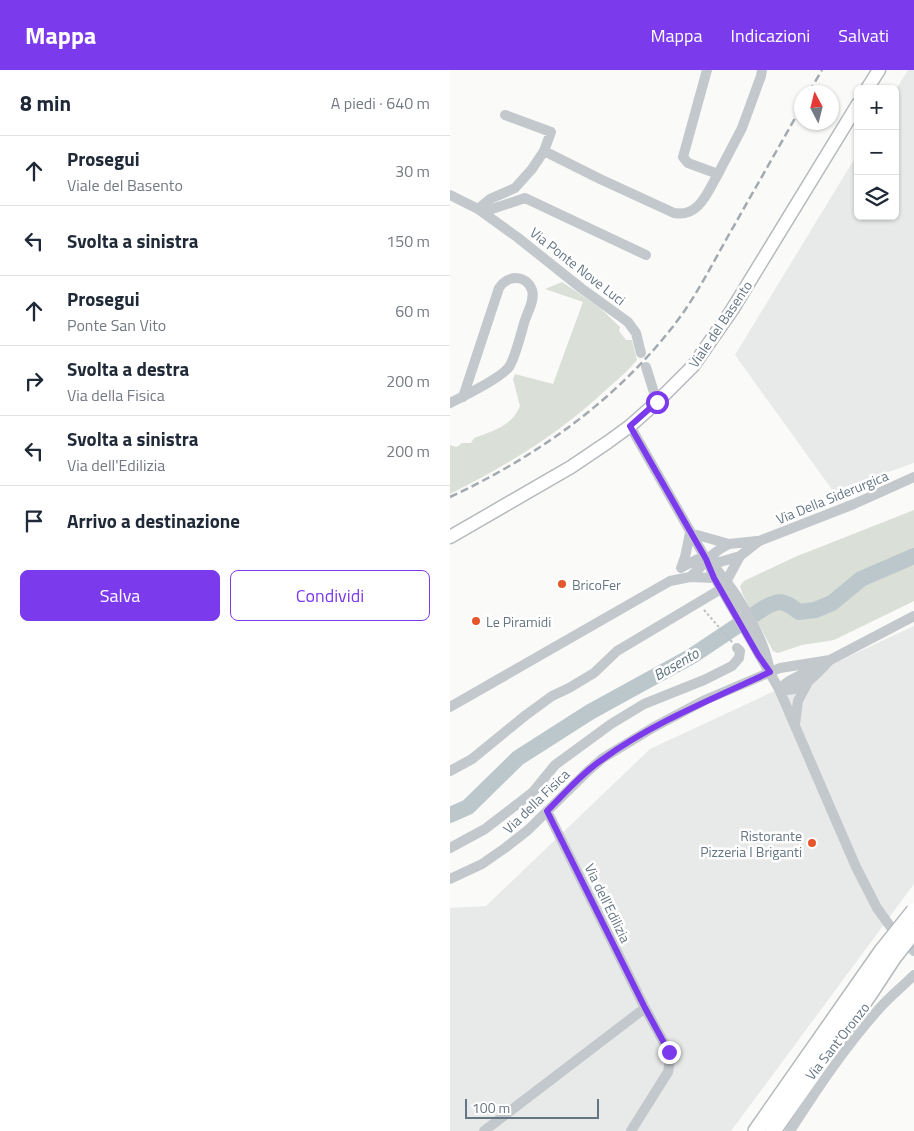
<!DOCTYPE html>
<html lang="it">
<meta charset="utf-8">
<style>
:root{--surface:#fff;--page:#f6f6f7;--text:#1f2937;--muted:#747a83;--line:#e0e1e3;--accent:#7c3aed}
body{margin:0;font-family:"Titillium Web",sans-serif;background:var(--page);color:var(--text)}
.controls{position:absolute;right:15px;top:15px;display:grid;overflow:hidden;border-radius:8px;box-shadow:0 1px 4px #0004}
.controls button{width:45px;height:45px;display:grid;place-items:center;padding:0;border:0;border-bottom:1px solid var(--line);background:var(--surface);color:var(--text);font:25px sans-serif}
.compass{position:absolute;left:344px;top:15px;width:45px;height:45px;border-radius:50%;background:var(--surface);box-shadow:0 1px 4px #0004;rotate:353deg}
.scale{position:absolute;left:15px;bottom:12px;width:134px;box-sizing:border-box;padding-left:5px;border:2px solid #657683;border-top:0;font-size:14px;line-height:18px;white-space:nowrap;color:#657683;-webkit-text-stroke:4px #fff;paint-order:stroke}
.stop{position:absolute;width:15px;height:15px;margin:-11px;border:4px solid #7c3aed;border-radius:50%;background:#fff}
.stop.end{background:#7c3aed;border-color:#fff;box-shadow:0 1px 5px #0008}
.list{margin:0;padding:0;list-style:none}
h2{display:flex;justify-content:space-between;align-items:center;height:65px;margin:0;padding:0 20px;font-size:21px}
h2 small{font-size:16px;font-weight:400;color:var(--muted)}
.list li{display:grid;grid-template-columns:32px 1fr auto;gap:15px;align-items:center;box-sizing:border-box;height:70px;padding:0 20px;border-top:1px solid var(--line)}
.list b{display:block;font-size:19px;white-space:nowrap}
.list p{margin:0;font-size:16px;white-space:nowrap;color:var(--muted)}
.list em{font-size:16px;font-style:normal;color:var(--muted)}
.actions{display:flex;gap:10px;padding:15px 20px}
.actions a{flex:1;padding:11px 0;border:1px solid var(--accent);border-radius:8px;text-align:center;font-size:18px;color:var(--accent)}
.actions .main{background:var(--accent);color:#fff}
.icon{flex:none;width:28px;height:28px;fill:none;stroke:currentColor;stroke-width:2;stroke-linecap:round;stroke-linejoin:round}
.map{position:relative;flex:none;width:464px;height:1061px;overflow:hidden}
header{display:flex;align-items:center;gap:30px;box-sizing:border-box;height:70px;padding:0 25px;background:var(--accent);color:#fff}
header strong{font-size:24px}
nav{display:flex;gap:28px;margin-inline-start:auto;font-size:18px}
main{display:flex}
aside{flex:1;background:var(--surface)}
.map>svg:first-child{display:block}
</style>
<header>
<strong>Mappa</strong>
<nav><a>Mappa</a><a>Indicazioni</a><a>Salvati</a></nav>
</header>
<main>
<aside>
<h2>8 min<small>A piedi · 640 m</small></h2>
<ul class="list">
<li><svg class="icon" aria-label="ahead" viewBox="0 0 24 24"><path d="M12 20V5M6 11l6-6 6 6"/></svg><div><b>Prosegui</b><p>Viale del Basento</p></div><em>30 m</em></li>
<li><svg class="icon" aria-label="left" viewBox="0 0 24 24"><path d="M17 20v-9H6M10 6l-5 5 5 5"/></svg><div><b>Svolta a sinistra</b></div><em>150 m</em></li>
<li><svg class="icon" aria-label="ahead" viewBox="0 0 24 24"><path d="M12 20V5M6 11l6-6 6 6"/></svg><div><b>Prosegui</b><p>Ponte San Vito</p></div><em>60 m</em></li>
<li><svg class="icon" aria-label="right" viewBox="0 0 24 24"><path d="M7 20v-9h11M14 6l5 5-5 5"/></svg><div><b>Svolta a destra</b><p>Via della Fisica</p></div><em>200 m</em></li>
<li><svg class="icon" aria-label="left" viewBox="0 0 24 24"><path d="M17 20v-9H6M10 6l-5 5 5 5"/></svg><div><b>Svolta a sinistra</b><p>Via dell'Edilizia</p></div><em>200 m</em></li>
<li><svg class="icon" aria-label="arrive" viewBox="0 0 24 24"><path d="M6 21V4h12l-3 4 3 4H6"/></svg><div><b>Arrivo a destinazione</b></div></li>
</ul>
<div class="actions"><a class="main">Salva</a><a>Condividi</a></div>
</aside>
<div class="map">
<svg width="464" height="1061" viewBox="0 0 464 1061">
<rect width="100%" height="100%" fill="#fafaf8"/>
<!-- built -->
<path fill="#e8e9e9" d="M458 0H464V393L383 421 285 285 408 83V146H445V21Z
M464 556V814L281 1061H0V838L36 836 200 679Z"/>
<!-- green -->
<path fill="#dadfd7" d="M112 212 149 237 170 257 169 261 176 270H182L187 290C179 300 169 308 159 317 111 363 59 394 0 424V375L7 377 12 373H21L24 368C43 361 62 356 70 336L63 309 65 304 103 314 133 232 95 219Z
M464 440V531L384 570 352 575 328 583 323 581 293 525 290 516 294 511 345 487Z"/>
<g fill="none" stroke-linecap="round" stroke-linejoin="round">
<!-- river -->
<path stroke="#bbc7cb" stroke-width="16" d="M0 745 18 737 68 688 140 642 242 586 314 538C330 529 335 531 349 542L365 540 382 533 411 509 464 486"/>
<!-- major casing -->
<g stroke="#b5babe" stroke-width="15">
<path id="major" d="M417 19 429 0
M0 467 121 397 158 372 180 356 207 332 243 296 282 240 408 34"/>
</g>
<!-- highway casing -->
<g stroke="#b4b9bd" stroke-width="18">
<path id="highway" d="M306 1061 432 881
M323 1061 420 923 443 888"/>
</g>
<!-- path -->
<path stroke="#bbbfc2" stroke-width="2" stroke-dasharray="2.5 2.5" stroke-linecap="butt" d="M254 540 282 572"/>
<!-- minor -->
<path stroke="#c3c8cc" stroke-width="10" d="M257 0 233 87 238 93 268 104 292 58 311 6 312 0
M55 45 101 62 94 81
M0 125 28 139 67 167 131 218 178 252 186 263 191 283
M28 139 40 129 65 118 82 99 94 81 150 109 224 143C249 148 258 121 268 104
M33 142 75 128 196 185
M196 297 207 332
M0 333C14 326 50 309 59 297 66 286 71 263 75 250 78 241 85 230 82 220 76 204 57 205 49 218L13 327
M180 356 256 489 265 508 329 619 406 797 427 838 440 856 464 881
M240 463 279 474 307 471
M259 492C283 514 313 565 319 597
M232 497 248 489 270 492 290 486
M231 498 235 487 240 463
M240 507C255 494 260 483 279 474
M277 510 290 486 309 471 404 434 464 407
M329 619C351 625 366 604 380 590
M329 619 339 611 370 595
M0 637 220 511 240 507 265 508
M345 654 348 631 357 614
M0 701 22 689 76 645 102 626 119 618 144 603 167 581 271 519
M97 741 195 938 219 982 220 991 218 1002 181 1061
M0 778 35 759 83 722 105 695 161 654 194 634 254 610 282 596 289 588 290 581 287 578
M0 809 32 794 55 778 78 760 138 701 153 688 204 657 255 630 330 598 380 590 464 546
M34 1061 195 938
M340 1061C367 1019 395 977 428 940 439 927 452 917 464 905"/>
<!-- major -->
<use href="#major" stroke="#fff" stroke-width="12"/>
<!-- highway -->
<use href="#highway" stroke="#fff" stroke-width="15"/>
<!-- rail -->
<path stroke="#a2aab0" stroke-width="2.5" stroke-dasharray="8 4" stroke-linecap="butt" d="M359 22 372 0
M0 427C90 385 174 325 233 243 249 220 263 193 277 168 302 124 327 80 352 36"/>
<!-- highway-bridge casing -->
<g stroke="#b4b9bd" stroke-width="18" stroke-linecap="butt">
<path id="highway-bridge" d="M432 881 464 841
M443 888 464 861"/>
</g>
<!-- highway-bridge -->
<use href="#highway-bridge" stroke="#fff" stroke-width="15"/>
</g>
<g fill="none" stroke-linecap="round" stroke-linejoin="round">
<!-- route -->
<path stroke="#7c3aed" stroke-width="6" d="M207 332 180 356 256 489 264 508 308 585 320 602C263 629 204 652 153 689 132 703 115 723 97 741L195 938 219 982"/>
</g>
<!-- markers -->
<g fill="#e4572e" stroke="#fff" stroke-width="2">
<circle cx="112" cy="514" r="5"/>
<circle cx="26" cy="551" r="5"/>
<circle cx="362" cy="773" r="5"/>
</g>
<g text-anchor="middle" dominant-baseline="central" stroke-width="5" stroke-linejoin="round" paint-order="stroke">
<!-- street labels -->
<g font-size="14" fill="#657683" stroke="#fff">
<text transform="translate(128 196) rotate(38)">Via Ponte Nove Luci</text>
<text transform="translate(270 254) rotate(-56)">Viale del Basento</text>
<text transform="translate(382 427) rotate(-22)">Via Della Siderurgica</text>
<text transform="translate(86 731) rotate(-44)">Via della Fisica</text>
<text transform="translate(158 833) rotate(64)">Via dell'Edilizia</text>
<text transform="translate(387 971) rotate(-52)">Via Sant'Oronzo</text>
</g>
<!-- poi labels -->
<g font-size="14" fill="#657683" stroke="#fff" text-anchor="start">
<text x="122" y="514">BricoFer</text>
<text x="36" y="551">Le Piramidi</text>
<text x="352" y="765" text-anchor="end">Ristorante<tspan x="352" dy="16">Pizzeria I Briganti</tspan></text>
</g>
<!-- water labels -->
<g font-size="15" font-style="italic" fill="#60757c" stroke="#fff">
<text transform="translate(226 594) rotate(-30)">Basento</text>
</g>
</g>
</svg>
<div class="controls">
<button>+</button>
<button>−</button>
<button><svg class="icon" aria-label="layers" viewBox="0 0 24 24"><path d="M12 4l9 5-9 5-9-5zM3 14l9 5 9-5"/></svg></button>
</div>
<svg class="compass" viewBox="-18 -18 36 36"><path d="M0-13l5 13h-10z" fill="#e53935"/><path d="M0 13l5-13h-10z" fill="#747a83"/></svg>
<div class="scale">100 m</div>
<div class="stop" style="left:207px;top:332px"></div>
<div class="stop end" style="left:219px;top:982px"></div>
</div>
</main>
